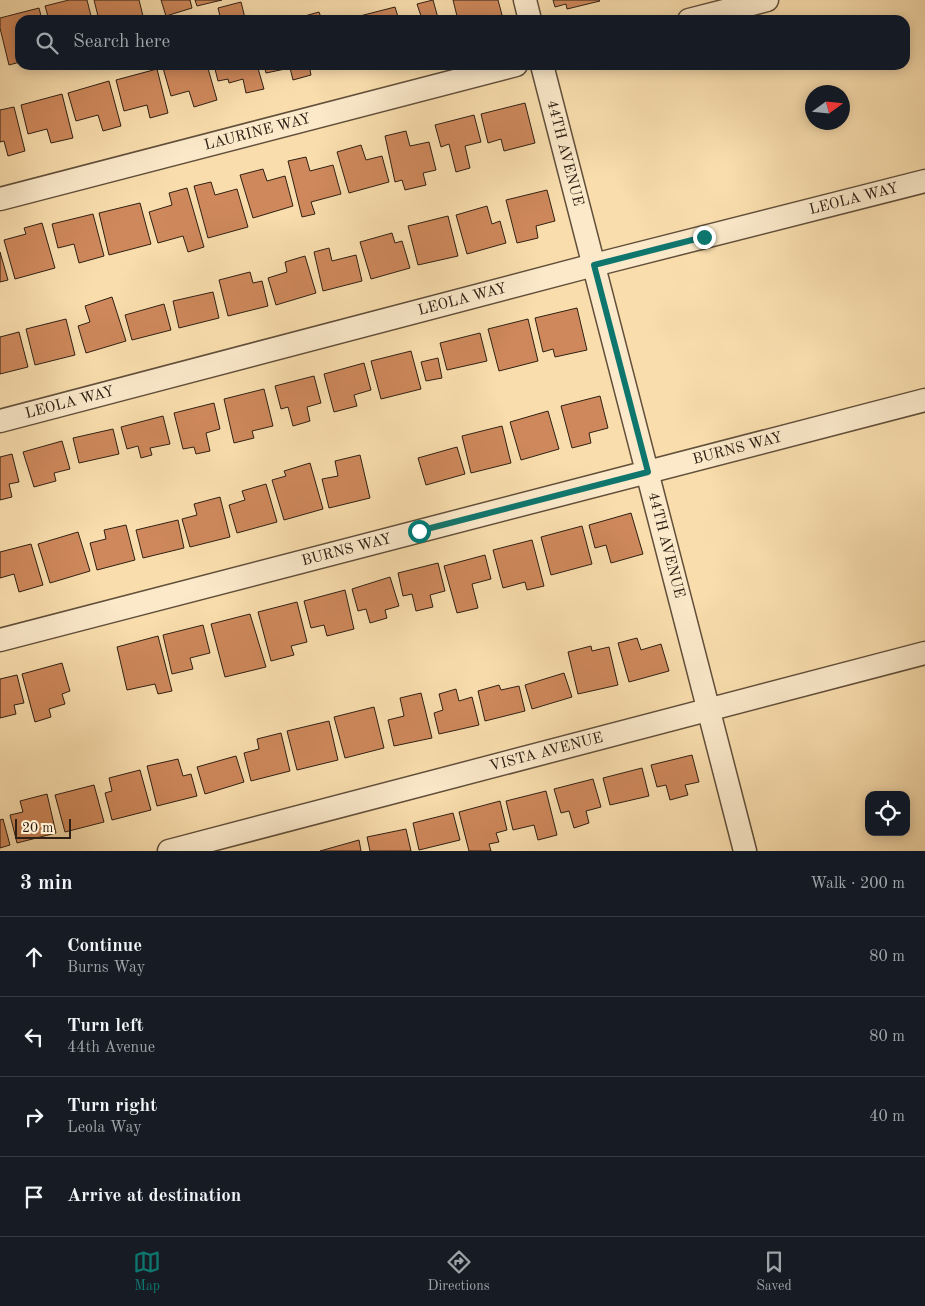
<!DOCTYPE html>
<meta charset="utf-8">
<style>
:root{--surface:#171b24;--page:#20242c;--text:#f1f3f6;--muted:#9ea1a6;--line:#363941;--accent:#0f766e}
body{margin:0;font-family:"Old Standard TT",serif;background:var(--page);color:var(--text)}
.controls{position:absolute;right:15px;bottom:15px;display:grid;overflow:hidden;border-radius:10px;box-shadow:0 2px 12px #0003}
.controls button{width:45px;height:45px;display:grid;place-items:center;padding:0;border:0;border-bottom:1px solid var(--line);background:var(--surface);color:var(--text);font:25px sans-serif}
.compass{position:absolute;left:805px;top:85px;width:45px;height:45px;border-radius:50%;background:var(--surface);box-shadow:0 2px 12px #0003;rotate:75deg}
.scale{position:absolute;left:15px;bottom:12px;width:56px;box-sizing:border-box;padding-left:5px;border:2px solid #2e2014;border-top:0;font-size:14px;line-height:18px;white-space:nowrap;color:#2e2014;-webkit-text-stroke:4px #fbe9ca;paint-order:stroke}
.stop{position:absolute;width:15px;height:15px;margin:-11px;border:4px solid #0f766e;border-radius:50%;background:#fff}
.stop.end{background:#0f766e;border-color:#fff;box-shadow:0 1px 5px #0008}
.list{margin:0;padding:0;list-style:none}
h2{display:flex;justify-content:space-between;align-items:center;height:65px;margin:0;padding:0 20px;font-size:21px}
h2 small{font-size:16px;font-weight:400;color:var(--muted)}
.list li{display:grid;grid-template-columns:32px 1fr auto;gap:15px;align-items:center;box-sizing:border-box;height:80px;padding:0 20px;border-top:1px solid var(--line)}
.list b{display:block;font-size:19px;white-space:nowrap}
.list p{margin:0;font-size:16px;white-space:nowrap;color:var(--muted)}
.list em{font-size:16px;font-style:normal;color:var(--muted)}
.icon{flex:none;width:28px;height:28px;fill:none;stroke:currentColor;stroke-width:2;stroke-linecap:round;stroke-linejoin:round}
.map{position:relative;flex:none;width:925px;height:851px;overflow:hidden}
.search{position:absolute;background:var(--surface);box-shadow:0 2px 12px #0003;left:15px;right:15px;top:15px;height:55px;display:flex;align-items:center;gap:12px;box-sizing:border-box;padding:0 18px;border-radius:15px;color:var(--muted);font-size:19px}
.sheet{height:385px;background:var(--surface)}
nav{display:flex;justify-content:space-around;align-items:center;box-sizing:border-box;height:70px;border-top:1px solid var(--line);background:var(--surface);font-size:14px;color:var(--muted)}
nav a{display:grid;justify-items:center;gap:2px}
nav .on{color:var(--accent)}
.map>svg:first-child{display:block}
</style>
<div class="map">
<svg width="925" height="851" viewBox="0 0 925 851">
<rect width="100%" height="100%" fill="#f9ddad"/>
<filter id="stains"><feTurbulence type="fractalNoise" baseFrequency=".004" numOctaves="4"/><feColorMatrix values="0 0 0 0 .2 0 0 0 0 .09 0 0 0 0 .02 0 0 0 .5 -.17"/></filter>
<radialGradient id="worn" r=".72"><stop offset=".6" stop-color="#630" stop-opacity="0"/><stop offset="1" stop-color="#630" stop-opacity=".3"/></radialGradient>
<!-- building -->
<path fill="#ce885b" stroke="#2e2014" d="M69 0H87L92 20H49L45 6Z
M94 0H139L144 20H99Z
M161 0H190L192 8 166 16Z
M195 0H222L197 6Z
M433 0 438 18 446 16 447 20H407L421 16 417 4Z
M453 0H498L502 15 483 20H458Z
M553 0H599L600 1 567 9 566 4 555 7Z
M241 2 245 18 221 20 218 8Z
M395 7 399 20H353L352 18Z
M39 8 42 20H20V62L9 65 0 28V18Z
M319 12 322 20H302L301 17Z
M174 65H207L217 100 194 107 189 91 171 96 163 68Z
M214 65H257L264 89 246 93 243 79 229 83 228 79 218 81Z
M264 65H309L311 75 293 80 290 68 266 73Z
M338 65H353L339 69Z
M157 69 168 113 150 118 147 105 124 111 116 80Z
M109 81 121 126 103 131 98 115 76 121 68 93Z
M62 94 73 138 51 143 47 129 28 134 21 105Z
M525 103 535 143 504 151 501 139 488 143 481 114Z
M14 107 25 151 8 156 4 141 0 142V110Z
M474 115 481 142 465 146 470 168 456 172 449 144 441 147 435 125Z
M406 131 410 146 429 142 436 170 423 173 426 185 405 190 402 180 395 182 385 136Z
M361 145 366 160 382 156 389 182 349 193 337 152Z
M306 157 310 171 333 165 341 194 311 202 315 214 302 217 288 161Z
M263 169 267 181 285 176 293 206 253 218 240 175Z
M211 182 215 195 237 189 248 227 208 238 194 186Z
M187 188 204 247 188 252 183 236 158 243 149 212 172 205 169 193Z
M547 190 555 221 536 226 538 238 517 243 506 200Z
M140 203 151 244 109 255 99 213Z
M487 206 492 224 500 221 506 243 467 254 456 215Z
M93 214 104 256 79 263 74 244 58 248 52 224Z
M448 216 458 256 418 265 408 226Z
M42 223 55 268 15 279 4 240 26 234 24 228Z
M392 233 395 243 402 241 410 268 371 279 360 242Z
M329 248 332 261 356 255 362 281 323 291 314 252Z
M0 252 8 280 0 282Z
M305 256 316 293 276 305 268 278 287 272 285 262Z
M250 272 253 283 262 281 268 306 228 316 219 280Z
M213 292 219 318 179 328 173 301Z
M112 297 126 341 86 353 78 326 90 322 85 306Z
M164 304 171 330 132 340 125 315Z
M577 308 587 350 555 357 553 349 543 352 535 318Z
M66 319 75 355 35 365 26 329Z
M528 319 538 361 499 371 488 329Z
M19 332 28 367 0 374V337Z
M480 333 487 361 447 370 440 343Z
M411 351 421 389 381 399 371 361Z
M438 358 442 378 426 381 421 362Z
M364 363 371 390 354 395 357 406 334 412 324 374Z
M314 376 321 403 307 407 310 421 293 426 288 407 281 409 275 386Z
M264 389 273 426 252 431 254 438 234 443 224 399Z
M600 396 608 428 589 433 591 443 572 448 561 406Z
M214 403 220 429 206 433 210 451 196 454 194 447 183 449 174 413Z
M548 411 559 449 521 460 510 422Z
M163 416 170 444 150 448 152 455 141 458 138 446 127 449 121 427Z
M502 426 511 463 471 473 462 436Z
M113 429 119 454 79 463 73 438Z
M62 441 70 469 54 473 56 481 34 487 23 452Z
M457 447 465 474 426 485 418 458Z
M12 454 19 482 9 484 12 497 0 500V457Z
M360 455 370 498 329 508 322 479 338 476 335 461Z
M310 463 323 509 284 520 272 480 286 476 284 471Z
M266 484 277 522 237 533 229 505 245 500 242 491Z
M220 497 230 537 190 547 182 519 197 515 194 504Z
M631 513 643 554 611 563 606 545 595 548 589 525Z
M178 520 184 548 143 558 136 530Z
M126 525 135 560 97 570 90 543 106 539 104 530Z
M582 526 592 564 551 575 541 537Z
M78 532 90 571 50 583 38 544Z
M532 540 544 586 527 590 525 582 503 588 493 550Z
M31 544 43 585 19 592 14 574 0 578V552Z
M485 555 491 579 472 584 478 608 457 613 444 566Z
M438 563 445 591 430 595 433 607 416 611 412 594 403 596 398 573Z
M390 577 399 606 385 610 387 618 370 623 366 609 358 611 352 589Z
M345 590 354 629 327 636 324 625 311 628 304 601Z
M297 602 307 642 291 646 294 655 271 661 258 612Z
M250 614 266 667 225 677 211 624Z
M203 625 210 653 190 658 193 669 172 674 163 635Z
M158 636 172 691 158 694 155 684 127 690 117 647Z
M637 638 641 650 661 644 669 671 629 682 618 643Z
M591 646 592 651 609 647 618 685 578 694 568 652Z
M62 663 70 691 62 694 65 704 49 709 51 717 35 722 22 674Z
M564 673 572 697 532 709 525 685Z
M17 675 24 703 14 705 16 714 0 718V679Z
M499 685 501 690 519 686 525 711 485 721 478 691Z
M456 689 459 701 472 697 479 725 439 734 434 713 443 710 439 694Z
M421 693 432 738 394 746 388 720 404 716 400 698Z
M374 707 384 748 345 758 334 717Z
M329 721 338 760 297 770 287 731Z
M281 733 290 771 251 781 244 753 259 749 257 739Z
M692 755 699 782 685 785 688 795 670 800 666 785 657 787 651 765Z
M236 756 244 782 205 794 197 767Z
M178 759 183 776 191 774 197 796 157 806 147 766Z
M642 768 649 796 610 805 603 778Z
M140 770 151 810 112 820 105 793 112 791 109 778Z
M593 779 601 807 586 811 589 823 574 828 569 811 561 813 554 789Z
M94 785 104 822 65 832 55 795Z
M546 791 557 835 538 840 534 825 513 830 506 801Z
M47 794 56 833 17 843 10 815 23 812 20 801Z
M500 801 507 830 496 833 499 842 489 844 491 851H469L459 812Z
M453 813 460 840 419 850 413 823Z
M3 819 10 845 0 848V820Z
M406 829 411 851H370L367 837Z
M359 840 361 851H320Z"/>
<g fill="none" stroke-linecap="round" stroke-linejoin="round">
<!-- street casing -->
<g stroke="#614f3a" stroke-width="25">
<g id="street">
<path d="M525 0 530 20"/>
<path d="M689 20 767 0"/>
<path id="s1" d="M542 65 745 851"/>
<path id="s2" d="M0 199 516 65"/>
<path id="s3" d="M0 421 594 265 925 181"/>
<path id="s4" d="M0 640 925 400"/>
<path id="s5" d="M169 851 925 653"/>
</g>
</g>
<!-- street -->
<use href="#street" stroke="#fbe9ca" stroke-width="22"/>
</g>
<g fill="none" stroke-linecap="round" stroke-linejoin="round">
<!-- route -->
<path stroke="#0f766e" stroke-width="6" d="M419 531 648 472 594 265 704 237"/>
</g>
<g text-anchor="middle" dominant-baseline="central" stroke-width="4.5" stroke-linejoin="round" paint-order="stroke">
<!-- street labels -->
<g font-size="15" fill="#2e2014" stroke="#fbe9ca">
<text stroke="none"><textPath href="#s2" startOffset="266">LAURINE WAY</textPath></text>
<text stroke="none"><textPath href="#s1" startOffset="91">44TH AVENUE</textPath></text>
<text stroke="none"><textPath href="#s3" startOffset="882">LEOLA WAY</textPath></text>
<text stroke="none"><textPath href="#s3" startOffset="478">LEOLA WAY</textPath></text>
<text stroke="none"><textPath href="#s3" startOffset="72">LEOLA WAY</textPath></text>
<text stroke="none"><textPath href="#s4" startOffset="762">BURNS WAY</textPath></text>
<text stroke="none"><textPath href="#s1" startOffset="496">44TH AVENUE</textPath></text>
<text stroke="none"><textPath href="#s4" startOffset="358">BURNS WAY</textPath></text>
<text stroke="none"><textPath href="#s5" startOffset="390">VISTA AVENUE</textPath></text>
</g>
</g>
<rect width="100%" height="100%" filter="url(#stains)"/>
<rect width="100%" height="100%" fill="url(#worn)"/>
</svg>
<div class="controls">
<button><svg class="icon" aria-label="locate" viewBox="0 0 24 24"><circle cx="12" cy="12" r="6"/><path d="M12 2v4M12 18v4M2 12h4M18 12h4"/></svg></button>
</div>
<svg class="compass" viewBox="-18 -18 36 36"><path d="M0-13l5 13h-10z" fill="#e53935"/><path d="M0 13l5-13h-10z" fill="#9ea1a6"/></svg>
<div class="scale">20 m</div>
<div class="stop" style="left:419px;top:531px"></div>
<div class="stop end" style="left:704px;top:237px"></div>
<div class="search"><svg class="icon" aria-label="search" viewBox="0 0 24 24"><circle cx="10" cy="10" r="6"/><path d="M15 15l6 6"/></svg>Search here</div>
</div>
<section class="sheet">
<h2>3 min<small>Walk · 200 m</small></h2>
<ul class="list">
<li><svg class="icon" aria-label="ahead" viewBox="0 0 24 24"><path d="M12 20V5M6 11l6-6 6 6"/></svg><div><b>Continue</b><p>Burns Way</p></div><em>80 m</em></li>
<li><svg class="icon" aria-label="left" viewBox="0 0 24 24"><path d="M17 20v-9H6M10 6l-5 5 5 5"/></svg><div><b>Turn left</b><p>44th Avenue</p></div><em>80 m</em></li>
<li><svg class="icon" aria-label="right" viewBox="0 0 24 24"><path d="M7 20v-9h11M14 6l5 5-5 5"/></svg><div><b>Turn right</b><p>Leola Way</p></div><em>40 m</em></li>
<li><svg class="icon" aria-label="arrive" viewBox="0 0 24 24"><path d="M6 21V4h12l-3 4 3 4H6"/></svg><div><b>Arrive at destination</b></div></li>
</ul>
</section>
<nav>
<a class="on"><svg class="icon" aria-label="map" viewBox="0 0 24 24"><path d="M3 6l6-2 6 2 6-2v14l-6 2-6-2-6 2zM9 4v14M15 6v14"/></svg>Map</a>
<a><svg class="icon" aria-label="directions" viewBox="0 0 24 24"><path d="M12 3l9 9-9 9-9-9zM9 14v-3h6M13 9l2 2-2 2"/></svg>Directions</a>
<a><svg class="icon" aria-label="saved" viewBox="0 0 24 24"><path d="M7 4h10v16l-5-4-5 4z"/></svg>Saved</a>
</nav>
